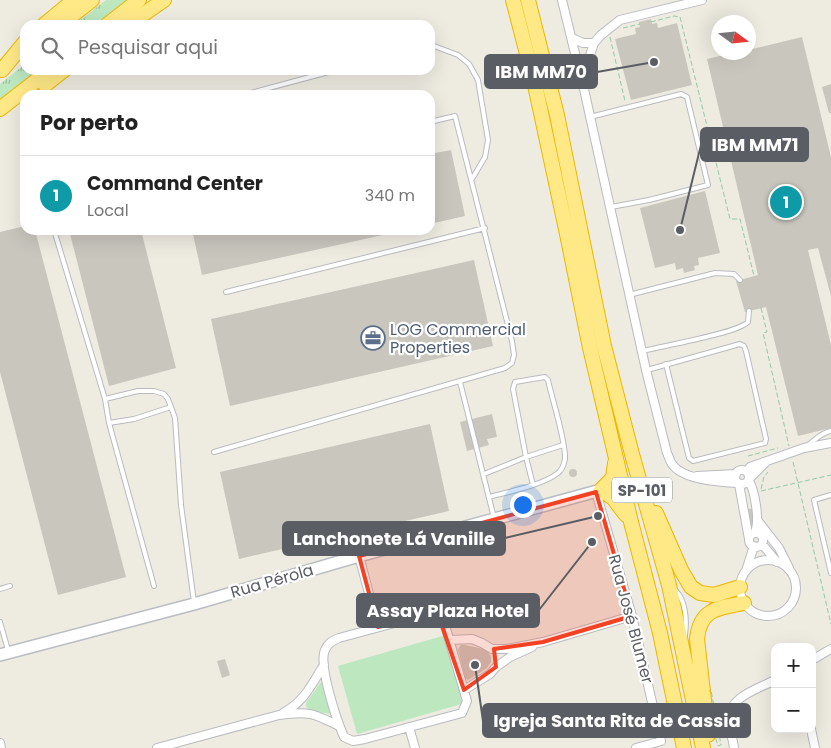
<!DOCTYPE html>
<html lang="pt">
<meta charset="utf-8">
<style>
:root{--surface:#fff;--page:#f6f6f6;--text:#222;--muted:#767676;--line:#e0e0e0;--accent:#f24223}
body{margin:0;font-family:Poppins,sans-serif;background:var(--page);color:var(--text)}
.controls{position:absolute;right:15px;bottom:15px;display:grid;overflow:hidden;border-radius:10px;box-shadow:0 5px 20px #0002}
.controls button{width:45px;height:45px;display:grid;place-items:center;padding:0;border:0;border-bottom:1px solid var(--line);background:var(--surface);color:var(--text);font:25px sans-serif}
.compass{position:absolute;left:711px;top:15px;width:45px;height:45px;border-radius:50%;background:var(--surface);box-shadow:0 5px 20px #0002;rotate:105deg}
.you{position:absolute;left:522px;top:504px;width:18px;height:18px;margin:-12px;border:4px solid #fff;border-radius:50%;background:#1a73e8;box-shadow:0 0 0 8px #1a73e833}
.badge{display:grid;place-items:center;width:32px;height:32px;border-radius:50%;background:var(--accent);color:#fff;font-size:16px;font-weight:700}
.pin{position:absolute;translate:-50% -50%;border:2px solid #fff;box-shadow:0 1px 5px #0006}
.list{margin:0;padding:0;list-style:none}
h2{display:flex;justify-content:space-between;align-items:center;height:65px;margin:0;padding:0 20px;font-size:21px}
h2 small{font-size:16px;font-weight:400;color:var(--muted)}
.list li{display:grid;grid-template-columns:32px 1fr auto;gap:15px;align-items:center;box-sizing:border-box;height:80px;padding:0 20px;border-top:1px solid var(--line)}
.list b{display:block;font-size:19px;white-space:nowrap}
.list p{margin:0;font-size:16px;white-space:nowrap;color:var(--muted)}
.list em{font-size:16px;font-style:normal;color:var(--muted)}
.icon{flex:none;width:28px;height:28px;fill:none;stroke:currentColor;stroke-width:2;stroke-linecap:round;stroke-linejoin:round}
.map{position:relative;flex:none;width:831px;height:748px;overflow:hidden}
.search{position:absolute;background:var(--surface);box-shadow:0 5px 20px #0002;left:20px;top:20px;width:415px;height:55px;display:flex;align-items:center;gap:12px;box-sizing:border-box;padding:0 18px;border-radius:15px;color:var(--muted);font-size:19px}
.panel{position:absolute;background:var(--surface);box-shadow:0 5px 20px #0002;left:20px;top:90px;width:415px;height:145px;border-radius:15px}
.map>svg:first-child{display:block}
</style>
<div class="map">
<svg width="831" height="748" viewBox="0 0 831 748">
<defs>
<pattern id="grass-tufts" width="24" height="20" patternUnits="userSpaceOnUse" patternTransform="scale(1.25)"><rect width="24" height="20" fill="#bce7bf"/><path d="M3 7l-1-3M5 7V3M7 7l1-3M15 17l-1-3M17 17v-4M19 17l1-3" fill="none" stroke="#9cbe9f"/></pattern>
</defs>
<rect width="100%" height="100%" fill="#eeece1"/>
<!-- grass -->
<path fill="url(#grass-tufts)" d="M106 0H128L96 25H74Z
M25 64V70H40L0 102V84Z"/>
<!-- green -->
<path fill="#bce7bf" d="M446 635 465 703 357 734 338 666Z
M321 682H323L331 714 309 710 306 706V703Z"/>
<!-- building -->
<path fill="#c9c6be" d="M651 19 652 24 657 23 658 28 677 23 692 85 631 100 615 39 636 34 635 28 640 27 639 22Z
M802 37 831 157V296L818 248 808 250 831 345V428L798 436 766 307 745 312 736 281 758 275 707 59 736 52H748V50Z
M831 84V113H829L822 87Z
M451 150 465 216 430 224V154Z
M705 191 720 253 698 258 699 265 694 266 695 270 684 273 683 268 676 270 675 263 655 268 640 208Z
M25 226V230H35L126 577 58 595 0 372V232Z
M69 230H141L176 368 109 386Z
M192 230H400L401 231 202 275Z
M474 260 493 346 230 406 211 319Z
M492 414 497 437 487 439 489 445 467 451 460 422Z
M430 424 449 511 239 559 220 472Z
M569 473a4 4 0 1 1 8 0a4 4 0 1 1-8 0Z
M755 508 759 524 748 527 745 510Z
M461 645H465L484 649 489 653 491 657V662L487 668 468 680 465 678 458 649Z
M225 659 230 675 222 678 217 661Z"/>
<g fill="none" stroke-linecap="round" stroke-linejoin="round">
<!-- lane casing -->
<g stroke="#b9bbc1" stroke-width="6">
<path id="lane" d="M430 46H434L458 55 469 64 478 80 488 140 485 157 472 179
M243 95 336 70
M590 117 681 94 687 97 708 185 649 200 611 207
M54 230 105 399 109 423 154 586
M226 292 485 228
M629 295 715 273 734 274 740 280
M643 351C662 346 738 333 748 322L749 311
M647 370 740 344 744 346 746 351 766 439 765 443 693 461 689 458 666 364
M460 382 494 518
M105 399 138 391H154L164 394 168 399 175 418 181 505 194 602
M109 423 134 419 171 407
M808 445C815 440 822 432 831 431
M214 452 505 368 512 363 514 355 512 341 455 116 430 122
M484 474 526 457 563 445
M831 495 814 500 831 573
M489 497C508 492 543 485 558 473 562 470 564 464 565 459 566 441 552 399 548 380L545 377 515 382 513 389 526 457 533 485
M0 589 10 586
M675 590C686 600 687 621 685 635
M0 622 8 650"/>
</g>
<!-- street casing -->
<g stroke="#b9bbc1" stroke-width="10">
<path id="street" d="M562 0 581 78
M702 0 620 20 601 35 594 43 582 80 646 370 667 453C669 457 670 461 672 464 683 480 720 482 737 483
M572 38 583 43H594
M735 477a7 7 0 1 1 14 0a7 7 0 1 1-14 0Z
M747 472 750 467 804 448 831 443
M697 476 736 474
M749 479 765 463
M749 481C755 491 759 518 756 529L760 533
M739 484 749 539
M596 492 632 616 661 741 636 748
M758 521 779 548 789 568
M749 540a7 7 0 1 1 14 0a7 7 0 1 1-14 0Z
M762 544 777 562
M359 556 378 627
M740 588a28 28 0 1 1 56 0a28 28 0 1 1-56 0Z
M746 571 754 546
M428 614H434L444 622 467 701 462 713 365 739 353 741 344 737C337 721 318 665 325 650 328 643 332 641 339 638Z
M450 640 472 639 482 643 492 649H507L543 642 632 616
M812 660 831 649
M464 690 490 674 496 667 510 657 532 647
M283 713C305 701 311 685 324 665
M409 727 415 748
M811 729 815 748
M0 743 1 748
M157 748 279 715C309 711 313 713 339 726
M734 748C733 739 729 729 729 720 728 697 758 689 775 680"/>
</g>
<!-- secondary casing -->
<g stroke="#babdc4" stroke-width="14">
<path id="secondary" d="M0 655 194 604 359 556 601 490"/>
</g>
<!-- highway casing -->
<g stroke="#efb500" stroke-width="16">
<path id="highway" d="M513 0 535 85 567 234 590 348 631 522 660 633 684 748
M528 0 557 115 604 346 633 458 669 585 703 748
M44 25 74 0
M60 25 92 0
M107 25 139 0
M128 25 164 0
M2 70 25 42
M45 85 64 70
M0 109 50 70
M615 463 613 478 601 490 613 498 626 515
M656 513 681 570 691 587 700 593 714 595 740 587
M708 735 697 639C700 608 719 608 744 603"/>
</g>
<!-- path -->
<path stroke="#94c8a7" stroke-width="1" stroke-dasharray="5 2.5" stroke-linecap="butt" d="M651 22 674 16 680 17 730 219H740L754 276
M623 28 640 24
M610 37 625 101
M761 308 767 332 763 333 789 446
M748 456 778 448
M793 462 831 624
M761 489 764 477 768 472
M761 491 831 475"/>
<!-- lane -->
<use href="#lane" stroke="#fff" stroke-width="4"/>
<!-- street -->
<use href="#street" stroke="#fff" stroke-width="8"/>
<!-- secondary -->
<use href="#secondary" stroke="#fff" stroke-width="11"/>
<!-- highway -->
<use href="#highway" stroke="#ffe987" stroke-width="14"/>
<!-- path-bridge -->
<path stroke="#94c8a7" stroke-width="1" stroke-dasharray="5 2.5" stroke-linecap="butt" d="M674 722 709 715 718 746 721 745 711 690 709 691"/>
</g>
<!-- marked area -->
<path fill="#f24223" fill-opacity="0.2" stroke="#f24223" stroke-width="4" stroke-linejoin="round" d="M596 492 632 616 543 642 494 649 496 667 464 690 439 617 428 614 378 627 359 556Z"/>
<!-- icons -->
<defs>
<g id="office-ring" transform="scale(1.25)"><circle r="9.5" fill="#fff" stroke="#5c6f8a" stroke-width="1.5"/><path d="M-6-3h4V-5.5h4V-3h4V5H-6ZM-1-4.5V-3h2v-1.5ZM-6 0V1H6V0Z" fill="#5c6f8a"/></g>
</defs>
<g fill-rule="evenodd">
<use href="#office-ring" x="373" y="338"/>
</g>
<g text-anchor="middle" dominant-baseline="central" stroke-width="4.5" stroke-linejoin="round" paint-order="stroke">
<!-- shield labels -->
<rect fill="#fff" stroke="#8c8e92" stroke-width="1" x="612" y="477.5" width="60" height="25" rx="4"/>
<g font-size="15" font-weight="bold" fill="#5a5d63">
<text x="642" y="490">SP-101</text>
</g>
<!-- service labels -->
<g font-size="16" fill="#4e5e75" stroke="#fff" text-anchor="start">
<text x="390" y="329">LOG Commercial<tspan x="390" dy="18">Properties</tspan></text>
</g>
<!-- street labels -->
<g font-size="16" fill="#5a5d63" stroke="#fff">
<text transform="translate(272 581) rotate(-16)">Rua Pérola</text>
<text transform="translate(631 619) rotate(75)">Rua José Blumer</text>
</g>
</g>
<!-- callouts -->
<path fill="none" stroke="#5a5d63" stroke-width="2" d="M654 62L597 72M680 230L701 145M598 516L505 538M592 542L539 610M475 665L483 721"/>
<g fill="#5a5d63" stroke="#fff" stroke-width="2">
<circle cx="654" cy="62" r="5"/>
<circle cx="680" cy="230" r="5"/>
<circle cx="598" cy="516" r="5"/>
<circle cx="592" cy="542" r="5"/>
<circle cx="475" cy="665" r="5"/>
</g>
<g fill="#5a5d63" stroke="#5a5d63" stroke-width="2">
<rect x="485" y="55" width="112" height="33" rx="5"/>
<rect x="701" y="128" width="107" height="33" rx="5"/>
<rect x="283" y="522" width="222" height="33" rx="5"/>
<rect x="357" y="594" width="182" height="33" rx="5"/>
<rect x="483" y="704" width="267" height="33" rx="5"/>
</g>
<g font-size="18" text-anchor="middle" font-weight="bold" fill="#fff">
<text x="541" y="78">IBM MM70</text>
<text x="755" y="151">IBM MM71</text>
<text x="394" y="545">Lanchonete Lá Vanille</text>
<text x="448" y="617">Assay Plaza Hotel</text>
<text x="617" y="727">Igreja Santa Rita de Cassia</text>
</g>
</svg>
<div class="controls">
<button>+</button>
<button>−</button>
</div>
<svg class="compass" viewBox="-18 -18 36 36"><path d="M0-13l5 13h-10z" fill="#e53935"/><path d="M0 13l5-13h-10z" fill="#767676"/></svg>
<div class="you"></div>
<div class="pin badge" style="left:786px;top:202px;background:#0f9aa8">1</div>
<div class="search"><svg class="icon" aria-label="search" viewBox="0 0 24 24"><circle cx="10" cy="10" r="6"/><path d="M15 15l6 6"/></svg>Pesquisar aqui</div>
<section class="panel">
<h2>Por perto<small></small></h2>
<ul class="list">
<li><span class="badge" style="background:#0f9aa8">1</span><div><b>Command Center</b><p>Local</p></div><em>340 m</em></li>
</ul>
</section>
</div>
